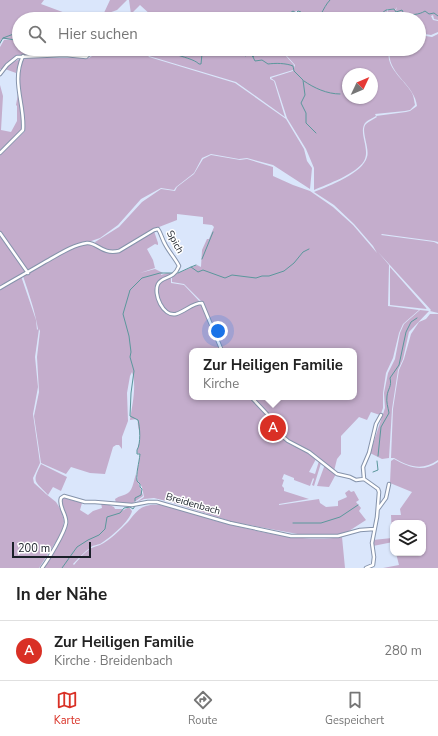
<!DOCTYPE html>
<html lang="de">
<meta charset="utf-8">
<style>
:root{--surface:#fff;--page:#f2f2f2;--text:#222;--muted:#767676;--line:#e0e0e0;--accent:#d93025}
body{margin:0;font-family:"Nunito Sans",sans-serif;background:var(--page);color:var(--text)}
.controls{position:absolute;right:12px;bottom:12px;display:grid;overflow:hidden;border-radius:8px;box-shadow:0 1px 3px #0004}
.controls button{width:36px;height:36px;display:grid;place-items:center;padding:0;border:0;border-bottom:1px solid var(--line);background:var(--surface);color:var(--text);font:20px sans-serif}
.compass{position:absolute;left:342px;top:68px;width:36px;height:36px;border-radius:50%;background:var(--surface);box-shadow:0 1px 3px #0004;rotate:46deg}
.scale{position:absolute;left:12px;bottom:10px;width:79px;box-sizing:border-box;padding-left:4px;border:2px solid #1a2029;border-top:0;font-size:11px;line-height:14px;white-space:nowrap;color:#1a2029;-webkit-text-stroke:3px #fff;paint-order:stroke}
.you{position:absolute;left:218px;top:331px;width:14px;height:14px;margin:-10px;border:3px solid #fff;border-radius:50%;background:#1a73e8;box-shadow:0 0 0 6px #1a73e833}
.badge{display:grid;place-items:center;width:26px;height:26px;border-radius:50%;background:var(--accent);color:#fff;font-size:13px;font-weight:700}
.pin{position:absolute;translate:-50% -50%;border:2px solid #fff;box-shadow:0 1px 4px #0006}
.popup{position:absolute;left:189px;top:348px;width:168px;height:52px;box-sizing:border-box;display:grid;place-content:center;border-radius:8px;background:var(--surface);filter:drop-shadow(0 1px 3px #0005);font-size:13px;white-space:nowrap;color:var(--muted)}
.popup b{font-size:15px;color:var(--text)}
.popup::after{content:'';position:absolute;left:50%;top:100%;margin-left:-8px;border:8px solid transparent;border-top-color:var(--surface)}
.list{margin:0;padding:0;list-style:none}
h2{display:flex;justify-content:space-between;align-items:center;height:52px;margin:0;padding:0 16px;font-size:17px}
h2 small{font-size:13px;font-weight:400;color:var(--muted)}
.list li{display:grid;grid-template-columns:26px 1fr auto;gap:12px;align-items:center;box-sizing:border-box;height:60px;padding:0 16px;border-top:1px solid var(--line)}
.list b{display:block;font-size:15px;white-space:nowrap}
.list p{margin:0;font-size:13px;white-space:nowrap;color:var(--muted)}
.list em{font-size:13px;font-style:normal;color:var(--muted)}
.icon{flex:none;width:22px;height:22px;fill:none;stroke:currentColor;stroke-width:2;stroke-linecap:round;stroke-linejoin:round}
.map{position:relative;flex:none;width:438px;height:568px;overflow:hidden}
.search{position:absolute;background:var(--surface);box-shadow:0 1px 3px #0004;left:12px;right:12px;top:12px;height:44px;display:flex;align-items:center;gap:10px;box-sizing:border-box;padding:0 14px;border-radius:22px;color:var(--muted);font-size:15px}
.sheet{height:112px;background:var(--surface)}
nav{display:flex;justify-content:space-around;align-items:center;box-sizing:border-box;height:56px;border-top:1px solid var(--line);background:var(--surface);font-size:11px;color:var(--muted)}
nav a{display:grid;justify-items:center;gap:2px}
nav .on{color:var(--accent)}
.map>svg:first-child{display:block}
</style>
<div class="map">
<svg width="438" height="568" viewBox="0 0 438 568">
<rect width="100%" height="100%" fill="#dae6fb"/>
<!-- green -->
<path fill="#c4adcc" fill-rule="evenodd" d="M0 0H44L41 4 76 17 75 19H19V37L15 40 2 39 0 45Z
M110 0H127L117 10 103 15Z
M129 0H438V20L434 19 433 15 431 16 433 20 438 21V32L431 35 419 33V19H373L378 13H387L388 10H396L397 7 395 10 387 9V12L377 13 372 19H340L334 16 338 19H326L331 17 324 19H313L315 15 322 18 314 14 312 19H285L292 13H300L298 11H295L296 12H292L288 17 284 19H164L152 16 140 5 131 14Z
M438 34V242L434 241 382 234 381 235 434 242 438 244V313L430 311 431 310 378 252 389 265 388 306 419 310 403 324 399 333 393 358 386 373 383 393V408L377 425 375 424 380 415 371 412 367 420 359 417 341 436V454L337 459 334 471 309 451 296 445 287 439 278 429 270 415 252 397H354V351H223L204 304 184 284 172 282V277L177 273H178L197 265 201 267 202 250 207 239H209L214 227 212 225 203 224V217L177 214V220L159 227 133 243 116 251 103 249 96 244 95 242 119 227 142 202 161 189 175 191 177 187 194 174 203 159 211 155 240 160 247 159 273 167V176L293 185 310 191 333 207 353 225 377 253 373 246 354 224 334 205 314 192C329 186 363 173 367 157 370 148 360 130 366 124 369 121 374 119 377 117L376 116C373 118 368 120 366 122 357 131 371 149 364 161 356 174 328 184 314 190V168L306 149 287 118 275 81 271 78 293 71 295 65 286 55V56L294 65 293 70 270 77V79L274 81 285 117 236 82 149 56 148 54V49H218L230 53 232 52 220 49H389C385 68 403 78 412 93 414 97 414 101 415 105L410 110 405 111 375 114 376 116 406 112 410 111 417 106C415 84 385 73 390 49H419V35L432 37ZM348 74H372V98H348Z
M19 38V49H54L56 50 57 49H76L89 55 84 56C72 56 61 56 49 56 30 55 16 51 2 69H0V47L4 40H15Z
M96 49H144L147 51V54L149 57 235 83 286 119 304 149 307 161 312 168 310 189 273 165 247 158 239 159 211 154 202 158 194 173 176 187 174 190 161 188 141 199 118 225 100 238 71 248 27 272 0 232V155L25 131 24 112 19 87V74L23 60 30 56 49 58H89L92 56Z
M20 59 16 73 5 69 11 63Z
M0 85 3 96 1 130 11 132 17 121V106L16 105 18 94 22 117 23 124 21 131 0 150Z
M154 231 158 243V245L155 244 147 249 153 260 155 268 140 273 155 269 163 273 161 274V275L167 273H174L171 276V283L184 285 201 303 194 304 175 313 176 315C183 311 194 302 202 305L221 351H192V397H249L269 417 273 423 269 426 274 431 276 429C281 436 287 444 296 447 304 450 309 453 316 459L309 472 315 474 319 461 321 463 314 486 312 485 314 479 313 478 310 486 294 480V478L284 474 282 479 284 480 282 486 284 488V491L309 499 279 504V505L319 499 320 503 326 507 338 506V501L345 498 347 497 345 493 349 490 351 492 354 491 359 500 356 502 361 508 359 511 366 520 349 531 342 534 303 535 233 522 170 502 154 498 144 499 135 503 144 497 142 487 138 481 137 474 140 454 137 453C137 447 140 442 140 437 140 431 137 427 138 421L137 419 130 420C132 406 137 385 132 372L130 376 127 393 128 421 122 437V449L119 445H116L113 447 105 474 90 473 71 467 66 474 41 463 34 416 39 392 37 357 40 331 39 329 35 357 38 387 33 414 40 463 33 478 34 483 46 494 56 502 61 510 64 521 62 532 39 568H0V289L21 276 36 320 37 330 38 329C35 311 29 294 23 276 41 266 63 249 83 245 93 243 100 251 110 253 121 255 143 238 154 231Z
M0 236 26 273 0 287Z
M390 267 427 309 390 305Z
M420 310 429 311 409 332 403 359 398 370 392 409 389 458 382 459 370 453 385 408 384 393 388 373 395 359 400 333 404 324Z
M430 314H438V460C423 471 409 467 394 458H391L393 409 399 370 404 359 411 334 419 322 426 319Z
M394 459C408 467 423 473 438 462V568H383L399 565 396 553H423V523H393V542L373 546V540L392 538 391 515H401L400 509 412 492 390 483 391 461Z
M41 464 67 477 61 491 53 487 48 495C34 480 32 483 41 464Z
M324 467H327L336 474 329 487 317 486Z
M136 474C137 482 141 488 143 496L133 503H116L115 499C121 495 123 496 128 493 133 490 134 479 136 474Z
M64 498 82 503 80 510 88 515 93 511 102 508 101 503 107 504 114 507 115 509H123L122 511 129 507 132 511C130 521 110 538 100 544 97 545 94 545 91 547 84 552 79 558 73 564L74 565C80 558 86 550 94 547 96 546 98 546 100 545 110 540 120 530 128 522 133 516 138 508 146 506 164 500 198 516 216 521 257 531 300 543 342 537L345 568H43C50 556 68 534 67 521 67 514 64 509 61 504L62 499Z"/>
<g fill="none" stroke-linecap="round" stroke-linejoin="round">
<!-- stream -->
<path stroke="#5b979c" stroke-width="1" d="M321 14C324 9 326 4 330 0
M282 19C287 17 289 13 293 11L296 13 298 11 301 12 302 16H307L309 18H312L313 15H321L324 18 329 17 333 19
M334 19H337
M344 19H346
M373 19 374 15 378 16 386 10 394 9 396 12 402 10 404 14C411 15 419 15 425 11L429 14 434 13 438 16
M3 38 19 32
M0 43 3 38 15 40 19 37
M77 49 86 52H89L91 49
M171 49 175 51V54C182 57 194 59 199 64H201L202 54 206 51 204 49
M217 49 218 50 238 54H241L246 56 249 53 253 57 258 51 257 49
M253 57 255 61 262 60 268 64C275 63 286 63 293 66L294 71 303 80 305 95 301 103 306 113V123L316 133
M304 81C314 88 327 94 340 94
M202 259 213 232
M191 267 196 265
M178 273 191 267 198 272 203 270 225 278 232 275 256 278 262 276H269L284 271 294 263 303 252 309 249
M378 456 381 427 389 413C388 407 386 402 387 396 388 388 392 387 390 378L399 365 406 332 411 322 417 318
M373 472 378 470 377 461
M135 501V498L141 495 142 489 140 487V484L137 481C136 472 139 464 140 454H137V450C141 444 140 427 138 420L130 416 131 393 134 371 130 357 131 352 129 336 123 314 130 290 142 278 160 273H173
M293 523H321L340 517 358 505
M62 568 77 547 88 540 99 535 105 529 107 517 120 513 124 508 130 507 133 509 135 506"/>
<!-- street casing -->
<g stroke="#8593ab" stroke-width="4.5">
<path id="street" d="M113 19 116 17V15
M0 74 7 65 17 57 65 55 86 57 94 49
M0 153 23 130C25 104 11 82 23 56
M0 233 28 273
M0 288C15 279 30 271 45 262 58 255 72 245 87 243 97 242 102 255 119 251L154 230 158 229C161 233 162 239 165 244 169 252 175 258 179 266 173 281 163 275 158 284 153 294 163 317 176 314 186 311 192 303 202 303L222 351
M251 397 269 416 281 435 288 441 309 452 337 474 350 477 356 480 364 479
M378 509 386 498 389 484
M42 568C48 560 65 532 66 523 67 514 58 507 61 498L64 496 85 502H95L132 505 148 502H157L230 523 291 536H338L360 530 374 529
M366 568 373 565 374 557 372 543 377 517 379 492 378 489 364 479 363 467 369 453 376 424 381 415"/>
</g>
<!-- street -->
<use href="#street" stroke="#fff" stroke-width="2.5"/>
</g>
<g text-anchor="middle" dominant-baseline="central" stroke-width="3" stroke-linejoin="round" paint-order="stroke">
<!-- street labels -->
<g font-size="10" fill="#1a2029" stroke="#fff">
<text transform="translate(175 242) rotate(61)">Spich</text>
<text transform="translate(193 504) rotate(16)">Breidenbach</text>
</g>
</g>
</svg>
<div class="controls">
<button><svg class="icon" aria-label="layers" viewBox="0 0 24 24"><path d="M12 4l9 5-9 5-9-5zM3 14l9 5 9-5"/></svg></button>
</div>
<svg class="compass" viewBox="-18 -18 36 36"><path d="M0-13l5 13h-10z" fill="#e53935"/><path d="M0 13l5-13h-10z" fill="#767676"/></svg>
<div class="scale">200 m</div>
<div class="you"></div>
<div class="pin badge" style="left:273px;top:428px">A</div>
<div class="popup"><b>Zur Heiligen Familie</b>Kirche</div>
<div class="search"><svg class="icon" aria-label="search" viewBox="0 0 24 24"><circle cx="10" cy="10" r="6"/><path d="M15 15l6 6"/></svg>Hier suchen</div>
</div>
<section class="sheet">
<h2>In der Nähe<small></small></h2>
<ul class="list">
<li><span class="badge">A</span><div><b>Zur Heiligen Familie</b><p>Kirche · Breidenbach</p></div><em>280 m</em></li>
</ul>
</section>
<nav>
<a class="on"><svg class="icon" aria-label="map" viewBox="0 0 24 24"><path d="M3 6l6-2 6 2 6-2v14l-6 2-6-2-6 2zM9 4v14M15 6v14"/></svg>Karte</a>
<a><svg class="icon" aria-label="directions" viewBox="0 0 24 24"><path d="M12 3l9 9-9 9-9-9zM9 14v-3h6M13 9l2 2-2 2"/></svg>Route</a>
<a><svg class="icon" aria-label="saved" viewBox="0 0 24 24"><path d="M7 4h10v16l-5-4-5 4z"/></svg>Gespeichert</a>
</nav>
